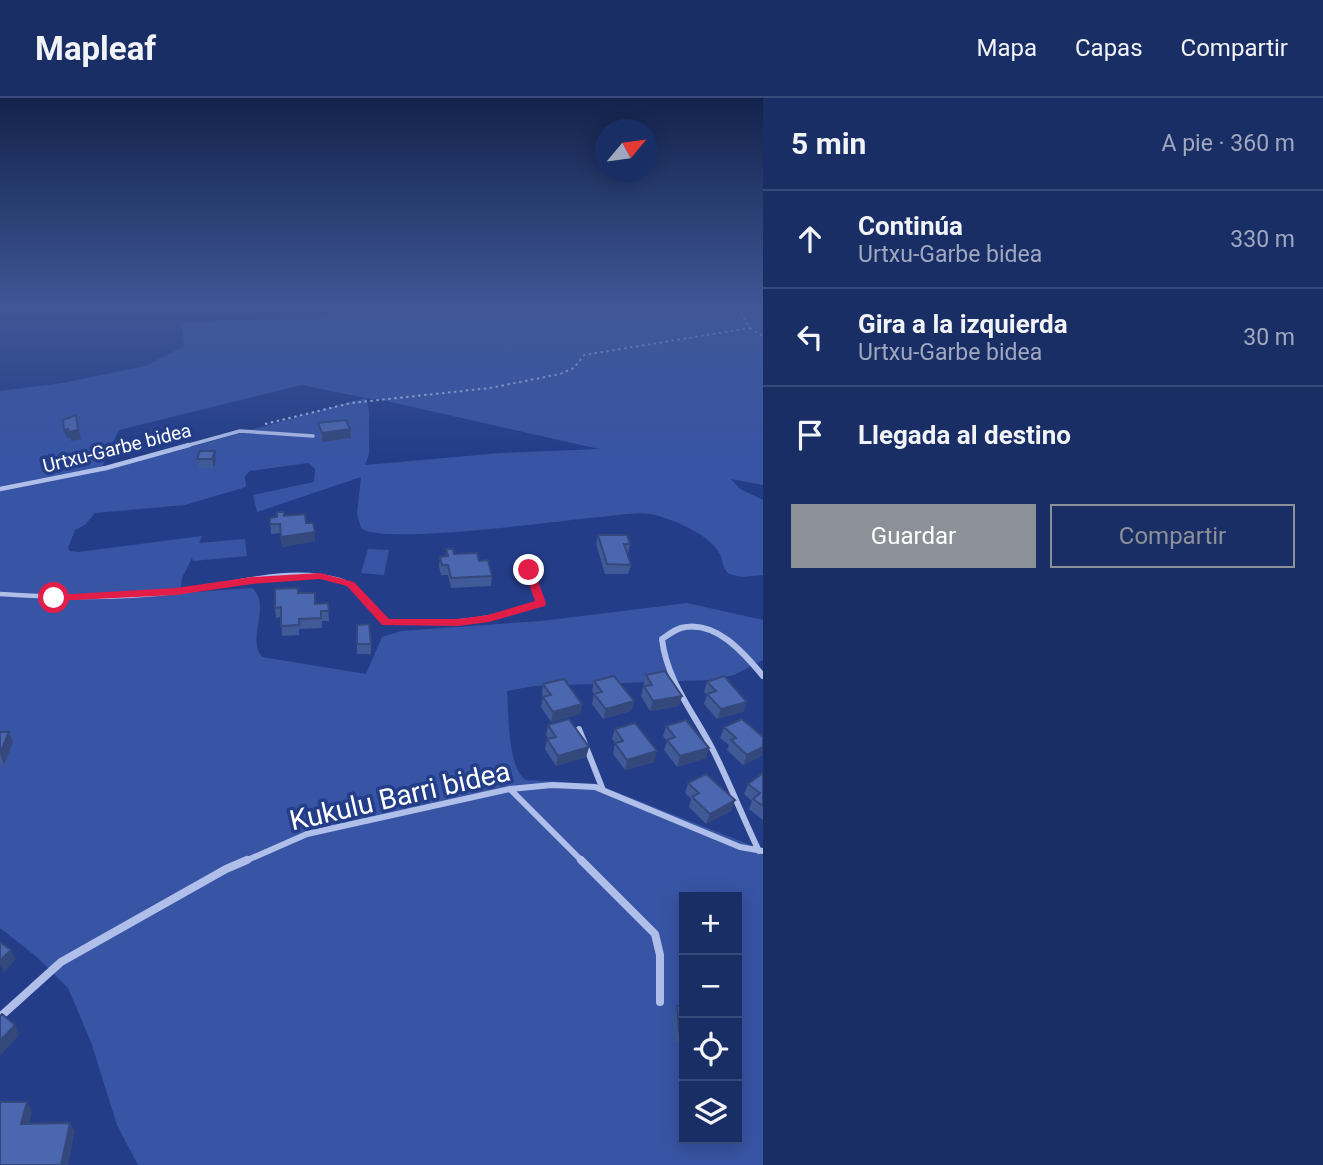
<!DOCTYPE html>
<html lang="es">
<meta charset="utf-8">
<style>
:root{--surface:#1a2e66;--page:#273a6f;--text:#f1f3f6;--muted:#9fa8bf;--line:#384a7a;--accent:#8c9099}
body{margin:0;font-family:Roboto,sans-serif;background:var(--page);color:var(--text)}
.controls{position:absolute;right:21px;bottom:21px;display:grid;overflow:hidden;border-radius:0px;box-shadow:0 4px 18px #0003}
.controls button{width:63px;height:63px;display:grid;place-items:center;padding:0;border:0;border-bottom:2px solid var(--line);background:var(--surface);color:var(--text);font:35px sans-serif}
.compass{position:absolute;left:595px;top:21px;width:63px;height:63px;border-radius:50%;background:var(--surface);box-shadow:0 4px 18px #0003;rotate:61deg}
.stop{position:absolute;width:21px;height:21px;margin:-16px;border:5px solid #e11d48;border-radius:50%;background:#fff}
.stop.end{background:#e11d48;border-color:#fff;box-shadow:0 2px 7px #0008}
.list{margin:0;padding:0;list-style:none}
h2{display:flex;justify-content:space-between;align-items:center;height:91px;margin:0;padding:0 28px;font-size:30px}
h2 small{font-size:23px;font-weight:400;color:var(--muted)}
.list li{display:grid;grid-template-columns:46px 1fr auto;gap:21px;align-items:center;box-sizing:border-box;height:98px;padding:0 28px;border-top:2px solid var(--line)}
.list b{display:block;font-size:26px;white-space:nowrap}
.list p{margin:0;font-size:23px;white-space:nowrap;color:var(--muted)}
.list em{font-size:23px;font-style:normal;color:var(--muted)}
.actions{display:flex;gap:14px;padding:21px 28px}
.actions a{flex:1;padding:16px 0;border:2px solid var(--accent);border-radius:0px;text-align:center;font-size:24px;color:var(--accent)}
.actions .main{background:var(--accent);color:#fff}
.icon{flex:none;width:38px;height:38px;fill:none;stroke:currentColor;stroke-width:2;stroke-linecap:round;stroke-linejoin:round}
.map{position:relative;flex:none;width:763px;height:1067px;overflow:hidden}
header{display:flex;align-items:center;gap:42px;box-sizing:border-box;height:98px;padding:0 35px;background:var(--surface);border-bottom:2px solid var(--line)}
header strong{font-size:33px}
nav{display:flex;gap:38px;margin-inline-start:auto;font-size:24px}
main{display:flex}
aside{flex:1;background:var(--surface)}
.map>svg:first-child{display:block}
</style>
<header>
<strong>Mapleaf</strong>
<nav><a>Mapa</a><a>Capas</a><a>Compartir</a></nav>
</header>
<main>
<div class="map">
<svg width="763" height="1067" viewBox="0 0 763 1067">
<rect width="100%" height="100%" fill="#233d88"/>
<!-- green -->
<path fill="#3855a5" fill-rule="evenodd" d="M357 209H763V387L731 381 740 391 763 402V477L742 479 729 476C721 469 724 461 718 453 707 436 678 424 659 418 640 412 619 418 600 419 563 422 381 448 361 430L357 416 361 379 257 414 253 397 314 384 315 371 308 365 250 373 245 378 246 389 185 407 95 415 85 427 75 432 68 450 70 453 78 454 202 438 199 445 245 441 247 458 193 463 192 460 182 480 181 489 188 494H196L252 490C272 508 246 540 262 559L366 576 382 539 401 533 541 523 687 505 763 522V562L734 577 710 582 534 588 507 593C509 615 507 670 526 682L596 686 763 752V1067H138L117 1027 91 944 68 890 38 860 0 830V293L63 285 145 268 185 248 180 224 315 220ZM302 287 365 300 177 353 118 368H103L106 357 119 332ZM366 300 382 302 599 351 501 355 365 367 369 356V313ZM684 799H737V1041H684Z
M368 451 389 452 384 477 361 475Z"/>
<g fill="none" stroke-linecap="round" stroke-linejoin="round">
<!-- path -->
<path stroke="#afbfe9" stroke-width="2" stroke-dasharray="2.5 3.5" stroke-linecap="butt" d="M738 209 750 230 763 238
M265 326 351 305 490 290 560 276 574 270 584 257 750 230"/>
<!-- service-far3 -->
<path stroke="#afbfe9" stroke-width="3.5" d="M182 349 240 333 313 338"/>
<!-- service-far2 -->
<path stroke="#afbfe9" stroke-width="4.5" d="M0 391 106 370 189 347
M0 496C58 500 117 501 176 494 228 488 286 467 339 482 359 488 372 509 386 524 440 526 490 525 541 505L529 472 536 466
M688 529H697"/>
<!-- service-far1 -->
<path stroke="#afbfe9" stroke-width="6" d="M579 631 603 692
M510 691 583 764
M759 753C743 720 730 686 714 654 695 616 667 584 662 541 668 537 674 532 681 530 715 521 744 555 763 578
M243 764 307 736 510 691 552 687 595 689 740 749 763 753"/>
<!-- service -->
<path stroke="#afbfe9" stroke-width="8" d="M581 762 655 836 660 857V904
M0 919 61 864 226 771 247 762"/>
</g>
<!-- wall -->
<path fill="#405997" d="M318 325 350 331 351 340 322 344 319 334Z
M215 353 216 362 214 370H199L197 361Z
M284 418 306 425 315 443 282 449 280 435 271 436 270 420Z
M598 437 630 446 628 456H627L631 467 628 476H605L596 446Z
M446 451 454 456 479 463 492 478 491 488 451 490 448 477H441L439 468 440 459 446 458Z
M298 495 316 506 328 505 329 523H322V530L299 531V537L282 538 281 519 276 520 275 510Z
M357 527 371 546V556H357Z
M646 577 682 598 679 608 650 613 641 598Z
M594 583 634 603 631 613 603 621 592 606 594 596 592 593Z
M707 584 747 604 743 614 717 621 704 606 707 597 704 594Z
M543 586 582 606 580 616 551 624 541 609 543 599 542 596Z
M548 627 589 649 586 659 556 668 545 651 547 641H549L546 637Z
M666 628 709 650 706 660 677 669 664 652 667 643 663 638Z
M724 629 763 639V657L743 667 727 652 729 647 720 640Z
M615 631 654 664 625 672 613 656 615 645 612 641Z
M0 634H9L13 644 4 667H0Z
M763 675V722L749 711 752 703 744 696 748 686Z
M688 685 735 702 731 713 706 726 689 709 691 701 685 695Z
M677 908 684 909V945L675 944 673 918Z"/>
<!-- shaded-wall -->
<path fill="#34487b" d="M76 317 81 341 71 343 70 340H67L64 332 68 331Z
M350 331 351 340 322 344V335Z
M215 353 216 362 214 370 212 361Z
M315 434V443L282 449 281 439Z
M682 598 679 608 650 613 653 603Z
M634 603 631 613 603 621 606 611Z
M747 604 743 614 717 621 721 611Z
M582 606 580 616 551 624 553 614Z
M9 634 13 644 4 667 0 655Z
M589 649 586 659 556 668 558 658Z
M763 649V657L743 667 747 657Z
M709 650 706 660 677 669 680 658Z
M657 653 654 664 625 672 627 662Z
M735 702 731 713 706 726 710 716Z
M11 852 16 861 4 875 0 867V863Z
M15 927 20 936 0 958V943Z
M27 1004 32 1013 27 1035 21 1026Z
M70 1025 75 1033 68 1067H61Z"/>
<!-- building -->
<path fill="#4b67b0" stroke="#34487b" stroke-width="2" d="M76 317 78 332 68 334V331L64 332 63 322Z
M346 322 350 331 322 335 318 325Z
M200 353H215L212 361H197Z
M277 414H284V418L305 416 306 425H313L315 434 281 439 280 426H270V420L277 419Z
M598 437H627L630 446H624L631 467 607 466Z
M446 451H453L454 456 477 455 479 463 488 462 492 478 451 480 448 467H442L440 459 448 458Z
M298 490V495H315V506L328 505 329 513H321V520L299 521V527L281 528V509L275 510V491Z
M369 526 371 546H357V527Z
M665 573 682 598 653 603 644 588 652 587 646 577Z
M614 578 634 603 606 611 594 596 602 594 594 583Z
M724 578 747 604 721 611 707 596 716 593 707 584Z
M564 581 582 606 553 614 543 599 551 597 543 586Z
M569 621 589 649 558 658 547 641 556 639 548 627Z
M742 621 763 639V649L747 657 731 642 736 640 724 629Z
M686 622 709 650 680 658 667 642 675 639 666 628Z
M635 625 657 653 627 662 615 645 623 643 615 631Z
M0 634H9L0 655Z
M763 675V708L753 701 760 695 748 686Z
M706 676 735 702 710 716 692 699 699 695 688 685Z
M0 844 11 852 0 863Z
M677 908 684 909V935L679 934Z
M2 916 15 927 0 943V918Z
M737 919H738L740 938H737Z
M0 1004H27L21 1026 70 1025 61 1067H0Z"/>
<!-- sky -->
<linearGradient id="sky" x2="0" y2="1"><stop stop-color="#13224b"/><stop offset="0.58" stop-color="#3f5796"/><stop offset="1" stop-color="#3f5796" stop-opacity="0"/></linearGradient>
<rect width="763" height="359" fill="url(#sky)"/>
<!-- route -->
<path fill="#e11d48" d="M529 469 534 472 546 505 545 508 489 524 458 528 382 527 347 488 320 481 252 486 176 497 54 503 48 500 54 497 176 490 252 479 320 475 354 484 389 521H458L488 517 535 503 524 472Z"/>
<g text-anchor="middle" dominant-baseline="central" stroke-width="7" stroke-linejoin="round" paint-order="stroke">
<!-- far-street labels -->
<g font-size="19" fill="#fff" stroke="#233d88">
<text transform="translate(117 350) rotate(-14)">Urtxu-Garbe bidea</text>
</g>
<!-- near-street labels -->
<g font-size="28" fill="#fff" stroke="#233d88">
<text transform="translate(400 698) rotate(-13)">Kukulu Barri bidea</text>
</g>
</g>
</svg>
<div class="controls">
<button>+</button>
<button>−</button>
<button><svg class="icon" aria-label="locate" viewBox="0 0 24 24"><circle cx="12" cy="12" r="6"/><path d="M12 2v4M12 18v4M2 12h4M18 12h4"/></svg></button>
<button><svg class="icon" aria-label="layers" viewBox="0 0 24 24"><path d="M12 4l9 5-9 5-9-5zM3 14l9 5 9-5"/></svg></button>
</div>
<svg class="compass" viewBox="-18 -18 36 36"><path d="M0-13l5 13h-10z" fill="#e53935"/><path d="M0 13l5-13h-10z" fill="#9fa8bf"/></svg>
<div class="stop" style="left:54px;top:500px"></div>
<div class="stop end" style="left:529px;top:472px"></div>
</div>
<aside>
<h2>5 min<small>A pie · 360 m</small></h2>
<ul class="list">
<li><svg class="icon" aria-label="ahead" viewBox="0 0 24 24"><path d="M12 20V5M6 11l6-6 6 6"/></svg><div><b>Continúa</b><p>Urtxu-Garbe bidea</p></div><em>330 m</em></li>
<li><svg class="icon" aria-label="left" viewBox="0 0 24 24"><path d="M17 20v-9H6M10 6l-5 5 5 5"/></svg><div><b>Gira a la izquierda</b><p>Urtxu-Garbe bidea</p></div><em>30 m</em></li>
<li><svg class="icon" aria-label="arrive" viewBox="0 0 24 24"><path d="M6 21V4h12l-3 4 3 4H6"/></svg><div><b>Llegada al destino</b></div></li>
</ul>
<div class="actions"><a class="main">Guardar</a><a>Compartir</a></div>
</aside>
</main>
